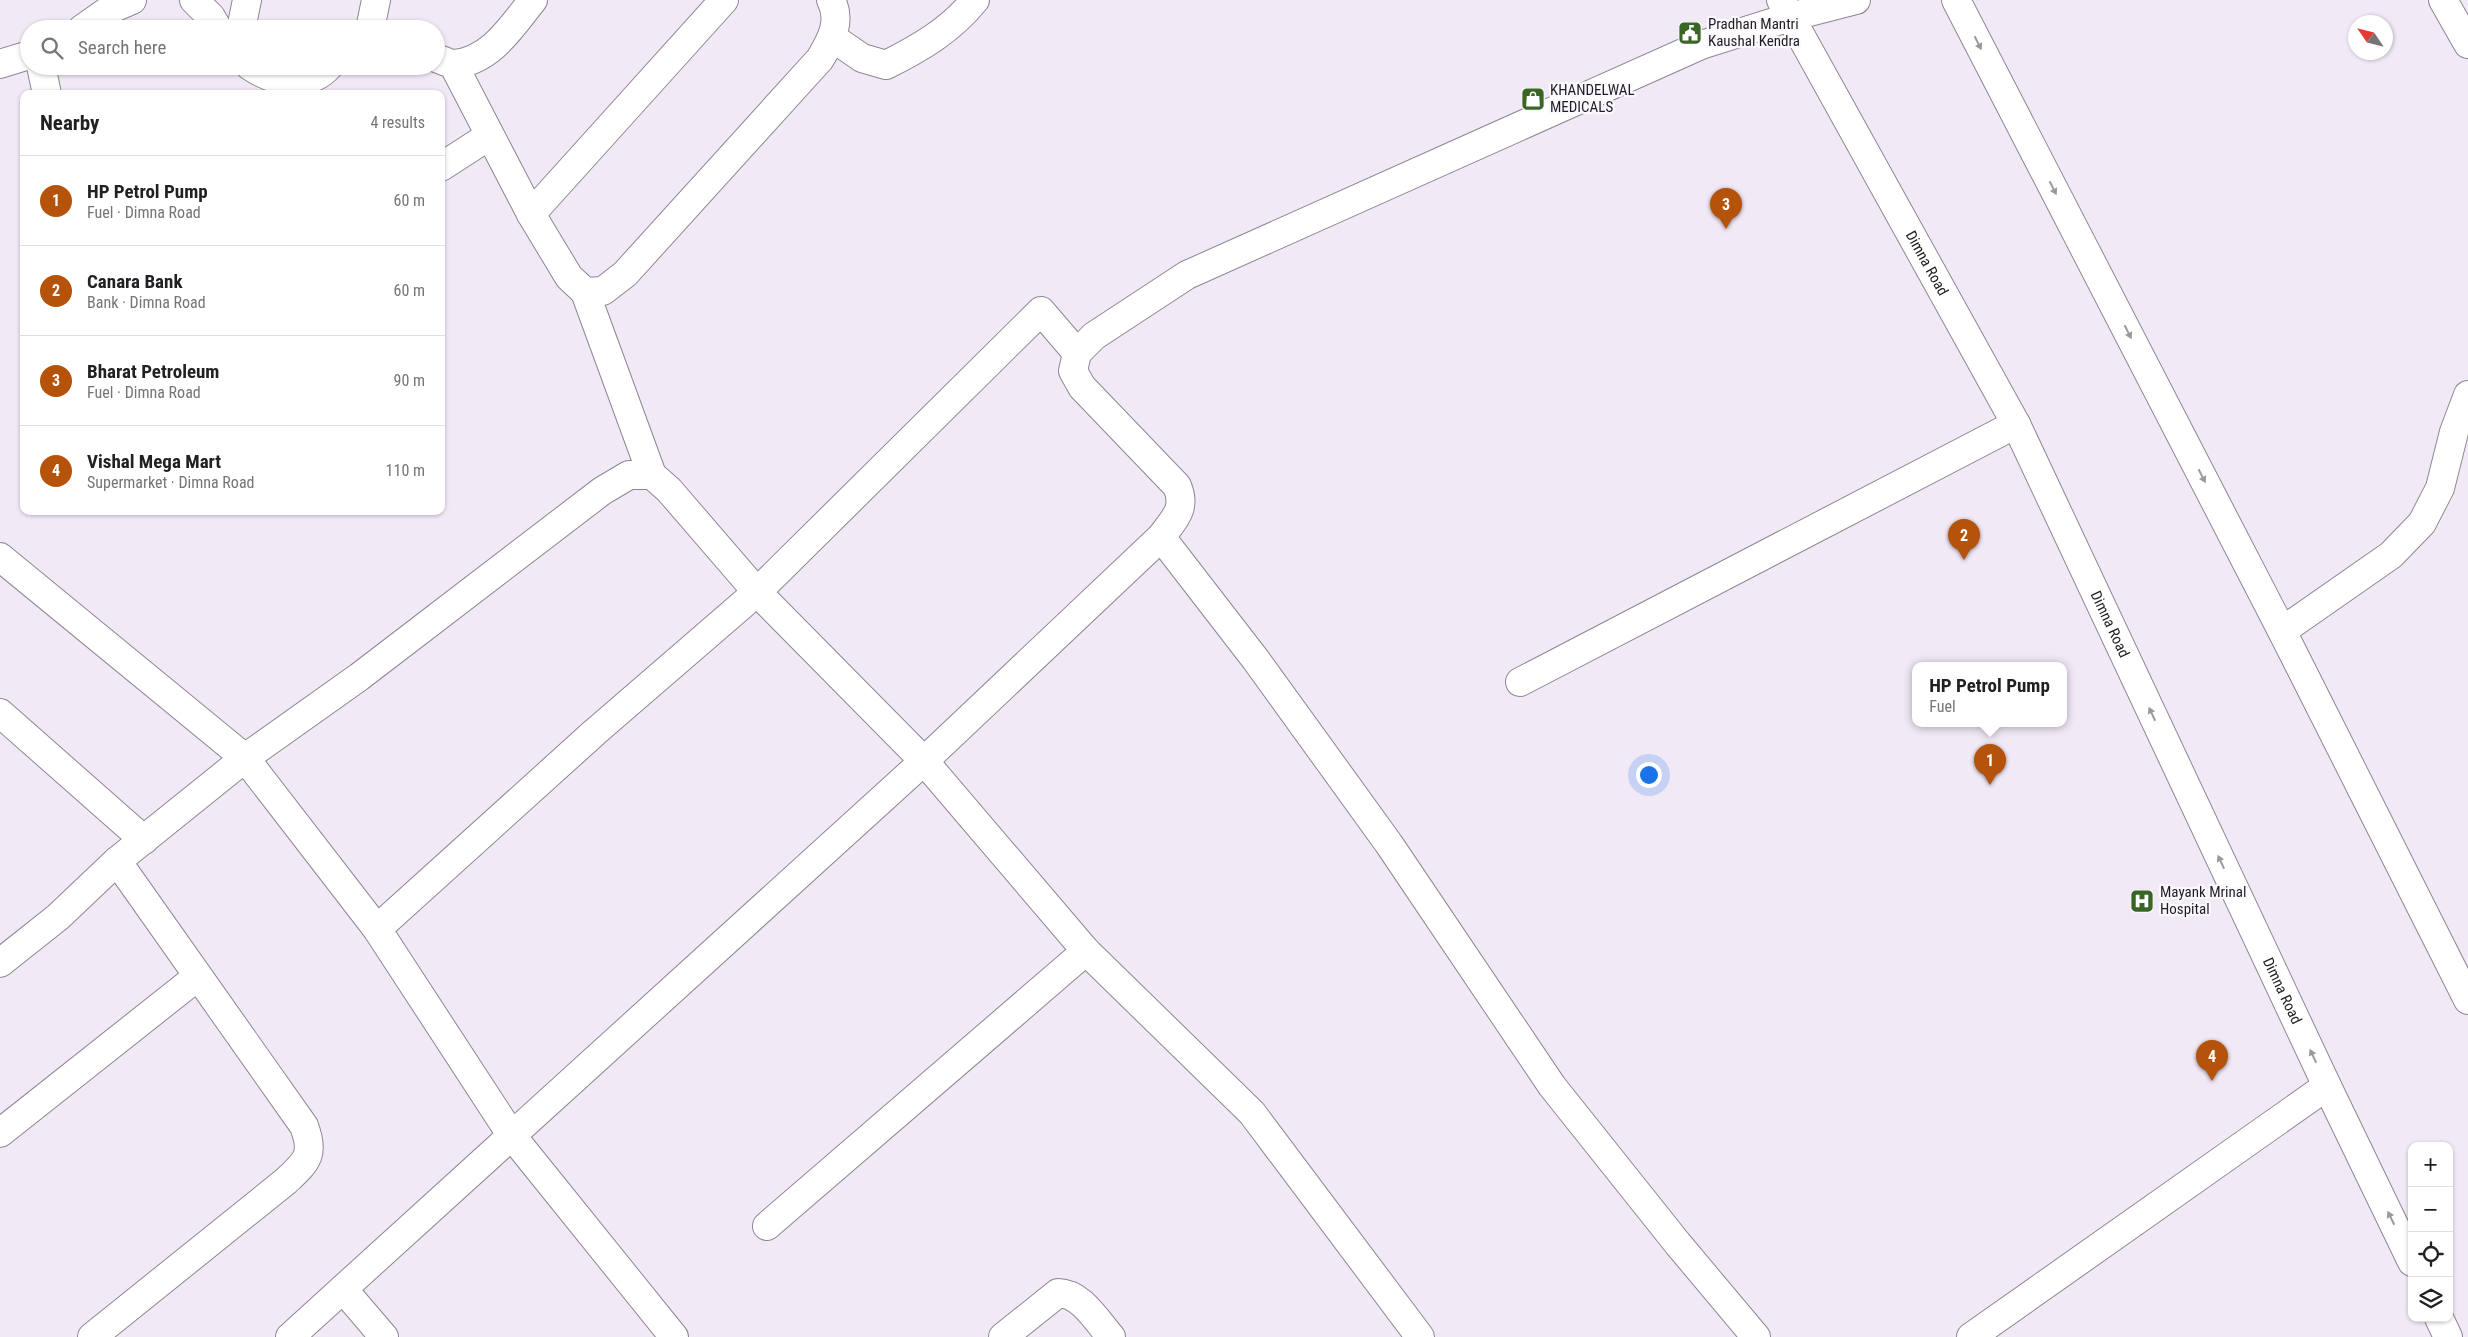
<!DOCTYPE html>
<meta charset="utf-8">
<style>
:root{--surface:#fff;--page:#f2f2f2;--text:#202124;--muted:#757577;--line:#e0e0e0;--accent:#b45309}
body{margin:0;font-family:"Roboto Condensed",sans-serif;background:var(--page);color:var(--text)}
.controls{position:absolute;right:15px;bottom:15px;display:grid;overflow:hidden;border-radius:10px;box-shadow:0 1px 4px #0004}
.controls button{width:45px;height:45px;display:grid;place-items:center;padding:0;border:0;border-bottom:1px solid var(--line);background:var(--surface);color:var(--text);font:25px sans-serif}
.compass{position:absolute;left:2348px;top:15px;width:45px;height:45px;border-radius:50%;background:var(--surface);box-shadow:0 1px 4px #0004;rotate:305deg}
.you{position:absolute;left:1648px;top:774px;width:18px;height:18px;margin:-12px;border:4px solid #fff;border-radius:50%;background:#1a73e8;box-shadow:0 0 0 8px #1a73e833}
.badge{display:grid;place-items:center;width:32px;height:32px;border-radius:50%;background:var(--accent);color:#fff;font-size:16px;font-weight:700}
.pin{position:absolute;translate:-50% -41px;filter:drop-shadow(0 1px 2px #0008)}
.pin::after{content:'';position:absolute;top:26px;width:18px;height:15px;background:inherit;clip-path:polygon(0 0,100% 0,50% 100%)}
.popup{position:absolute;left:1912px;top:662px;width:155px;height:65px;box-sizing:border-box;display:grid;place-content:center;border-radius:10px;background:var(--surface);filter:drop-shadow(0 1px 4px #0005);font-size:16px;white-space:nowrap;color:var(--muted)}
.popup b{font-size:19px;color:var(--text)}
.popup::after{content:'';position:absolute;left:50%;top:100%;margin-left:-10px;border:10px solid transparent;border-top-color:var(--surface)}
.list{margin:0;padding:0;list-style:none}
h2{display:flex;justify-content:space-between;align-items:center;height:65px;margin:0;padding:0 20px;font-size:21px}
h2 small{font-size:16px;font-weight:400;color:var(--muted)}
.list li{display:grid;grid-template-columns:32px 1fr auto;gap:15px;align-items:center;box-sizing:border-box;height:90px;padding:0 20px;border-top:1px solid var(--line)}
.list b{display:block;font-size:19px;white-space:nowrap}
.list p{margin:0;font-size:16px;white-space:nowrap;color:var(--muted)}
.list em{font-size:16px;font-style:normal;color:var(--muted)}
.icon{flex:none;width:28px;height:28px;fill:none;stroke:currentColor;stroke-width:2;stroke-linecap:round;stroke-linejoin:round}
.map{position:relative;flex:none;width:2468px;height:1337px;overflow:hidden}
.search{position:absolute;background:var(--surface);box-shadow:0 1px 4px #0004;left:20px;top:20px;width:425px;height:55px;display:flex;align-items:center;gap:12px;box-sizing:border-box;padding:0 18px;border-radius:28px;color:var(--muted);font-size:19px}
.panel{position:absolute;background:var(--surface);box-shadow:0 1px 4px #0004;left:20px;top:90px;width:425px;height:425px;border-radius:10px}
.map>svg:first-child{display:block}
</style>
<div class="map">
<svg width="2468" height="1337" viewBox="0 0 2468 1337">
<rect width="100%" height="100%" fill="#f2e9f7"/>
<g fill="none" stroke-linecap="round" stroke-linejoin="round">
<!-- minor casing -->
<g stroke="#8e8693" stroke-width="30">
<g id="minor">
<path d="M194 0 211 17 218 29"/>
<path id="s1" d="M1781 0 2016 424 2327 1086 2412 1262"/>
<path d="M1956 0 2282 631 2468 1000"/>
<path d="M2443 0 2468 44"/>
<path d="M82 29 109 10 132 0"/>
<path d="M241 29 247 0"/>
<path d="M370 29 376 0"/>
<path d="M833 38 862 58 886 65C920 48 951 30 975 0"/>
<path d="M436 58C442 60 449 64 454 64 491 61 512 26 533 0"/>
<path d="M0 64 29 55"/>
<path d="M453 64 531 214 569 277 585 292 603 291 625 274 820 59C831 41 842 21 831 0"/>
<path d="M41 66 47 94"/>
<path d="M250 66C273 82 309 89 329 66"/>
<path d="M441 167 489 136"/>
<path d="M531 214 724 0"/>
<path d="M585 292 652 475"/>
<path d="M1161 537 1256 660 1389 844 1552 1086 1678 1244 1756 1337"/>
<path d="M0 557 245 758 377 929 512 1136 674 1337"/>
<path d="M2282 631 2391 555 2422 523 2440 488 2454 432 2468 395"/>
<path d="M1520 682 2016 424"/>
<path d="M0 713 144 840"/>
<path d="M377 929 595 732 757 592 1041 311 1077 353"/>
<path d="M0 963 58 917 117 861 245 758 359 677 602 491 629 475H652L669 490 757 592 924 761 1086 951 1252 1113 1420 1337"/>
<path d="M0 1133 197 977"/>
<path d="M767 1226 1086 951"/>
<path d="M343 1289 384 1337"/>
<path d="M2439 1318 2448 1337"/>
<path d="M92 1337 286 1181C307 1161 315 1155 304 1126L117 861"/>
<path d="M290 1337 924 761 1161 537C1174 519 1187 509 1177 486L1082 387 1073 371 1077 353 1094 336 1187 275 1701 45 1790 17 1856 0"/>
<path d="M1003 1337 1058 1293C1081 1293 1097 1321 1111 1337"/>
<path d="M1971 1337 2327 1086"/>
</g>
</g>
<!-- minor -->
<use href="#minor" stroke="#fff" stroke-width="28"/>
</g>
<!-- one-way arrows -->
<defs><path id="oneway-solid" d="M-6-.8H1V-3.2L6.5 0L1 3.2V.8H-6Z" transform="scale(1.25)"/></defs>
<g fill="#9b999c">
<use href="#oneway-solid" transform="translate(1978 43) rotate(63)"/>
<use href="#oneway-solid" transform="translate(2053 188) rotate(63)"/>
<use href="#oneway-solid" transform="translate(2128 332) rotate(63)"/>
<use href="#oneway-solid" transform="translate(2202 476) rotate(63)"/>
<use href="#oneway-solid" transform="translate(2152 714) rotate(-115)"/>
<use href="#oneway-solid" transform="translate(2221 862) rotate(-115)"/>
<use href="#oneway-solid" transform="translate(2313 1056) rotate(-115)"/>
<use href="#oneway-solid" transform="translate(2391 1218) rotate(-116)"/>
</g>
<!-- icons -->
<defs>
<g id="civic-square" transform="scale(1.25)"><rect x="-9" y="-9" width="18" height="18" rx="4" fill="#396624" stroke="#fcf9fe"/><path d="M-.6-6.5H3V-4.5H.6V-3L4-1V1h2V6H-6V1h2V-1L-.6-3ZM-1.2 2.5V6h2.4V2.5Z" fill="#fff"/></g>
<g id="shop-square" transform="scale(1.25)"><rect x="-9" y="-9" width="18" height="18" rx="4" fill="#396624" stroke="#fcf9fe"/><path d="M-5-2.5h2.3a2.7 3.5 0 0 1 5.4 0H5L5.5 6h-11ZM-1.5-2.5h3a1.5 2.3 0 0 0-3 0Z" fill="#fff"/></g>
<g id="hospital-square" transform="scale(1.25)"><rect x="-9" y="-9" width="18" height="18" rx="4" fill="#396624" stroke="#fcf9fe"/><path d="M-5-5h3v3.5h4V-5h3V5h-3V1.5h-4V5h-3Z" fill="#fff"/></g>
</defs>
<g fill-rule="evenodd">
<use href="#civic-square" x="1690" y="33"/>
<use href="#shop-square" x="1533" y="99"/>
<use href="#hospital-square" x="2142" y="901"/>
</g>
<g text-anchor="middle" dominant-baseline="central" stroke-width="4.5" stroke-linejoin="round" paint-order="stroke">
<!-- poi labels -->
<g font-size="15" fill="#201d22" stroke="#fcf9fe" text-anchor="start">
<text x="1708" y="24">Pradhan Mantri<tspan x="1708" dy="17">Kaushal Kendra</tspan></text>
<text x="1550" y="90">KHANDELWAL<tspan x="1550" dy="17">MEDICALS</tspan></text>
<text x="2160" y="892">Mayank Mrinal<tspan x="2160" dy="17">Hospital</tspan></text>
</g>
<!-- street labels -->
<g font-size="15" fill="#201d22" stroke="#fcf9fe">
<text stroke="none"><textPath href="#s1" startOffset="301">Dimna Road</textPath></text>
<text stroke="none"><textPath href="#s1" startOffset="706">Dimna Road</textPath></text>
<text stroke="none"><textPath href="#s1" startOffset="1111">Dimna Road</textPath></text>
</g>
</g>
</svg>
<div class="controls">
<button>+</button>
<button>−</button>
<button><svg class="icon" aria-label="locate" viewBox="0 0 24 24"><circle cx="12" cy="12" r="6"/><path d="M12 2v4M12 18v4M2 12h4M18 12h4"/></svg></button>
<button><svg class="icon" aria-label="layers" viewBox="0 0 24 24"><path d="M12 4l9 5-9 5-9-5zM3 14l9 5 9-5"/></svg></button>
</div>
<svg class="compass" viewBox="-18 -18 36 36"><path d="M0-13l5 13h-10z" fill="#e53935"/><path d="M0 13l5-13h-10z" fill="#757577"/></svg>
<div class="you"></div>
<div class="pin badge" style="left:1990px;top:785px">1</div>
<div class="popup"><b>HP Petrol Pump</b>Fuel</div>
<div class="pin badge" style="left:1964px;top:560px">2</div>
<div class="pin badge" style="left:1726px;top:229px">3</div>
<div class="pin badge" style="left:2212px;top:1081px">4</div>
<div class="search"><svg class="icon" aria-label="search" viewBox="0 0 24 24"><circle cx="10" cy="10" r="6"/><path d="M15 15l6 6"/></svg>Search here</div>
<section class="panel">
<h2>Nearby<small>4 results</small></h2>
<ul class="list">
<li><span class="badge">1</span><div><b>HP Petrol Pump</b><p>Fuel · Dimna Road</p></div><em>60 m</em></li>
<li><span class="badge">2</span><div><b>Canara Bank</b><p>Bank · Dimna Road</p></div><em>60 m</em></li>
<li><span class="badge">3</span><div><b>Bharat Petroleum</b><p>Fuel · Dimna Road</p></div><em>90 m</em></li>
<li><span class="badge">4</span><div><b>Vishal Mega Mart</b><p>Supermarket · Dimna Road</p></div><em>110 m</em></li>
</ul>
</section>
</div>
